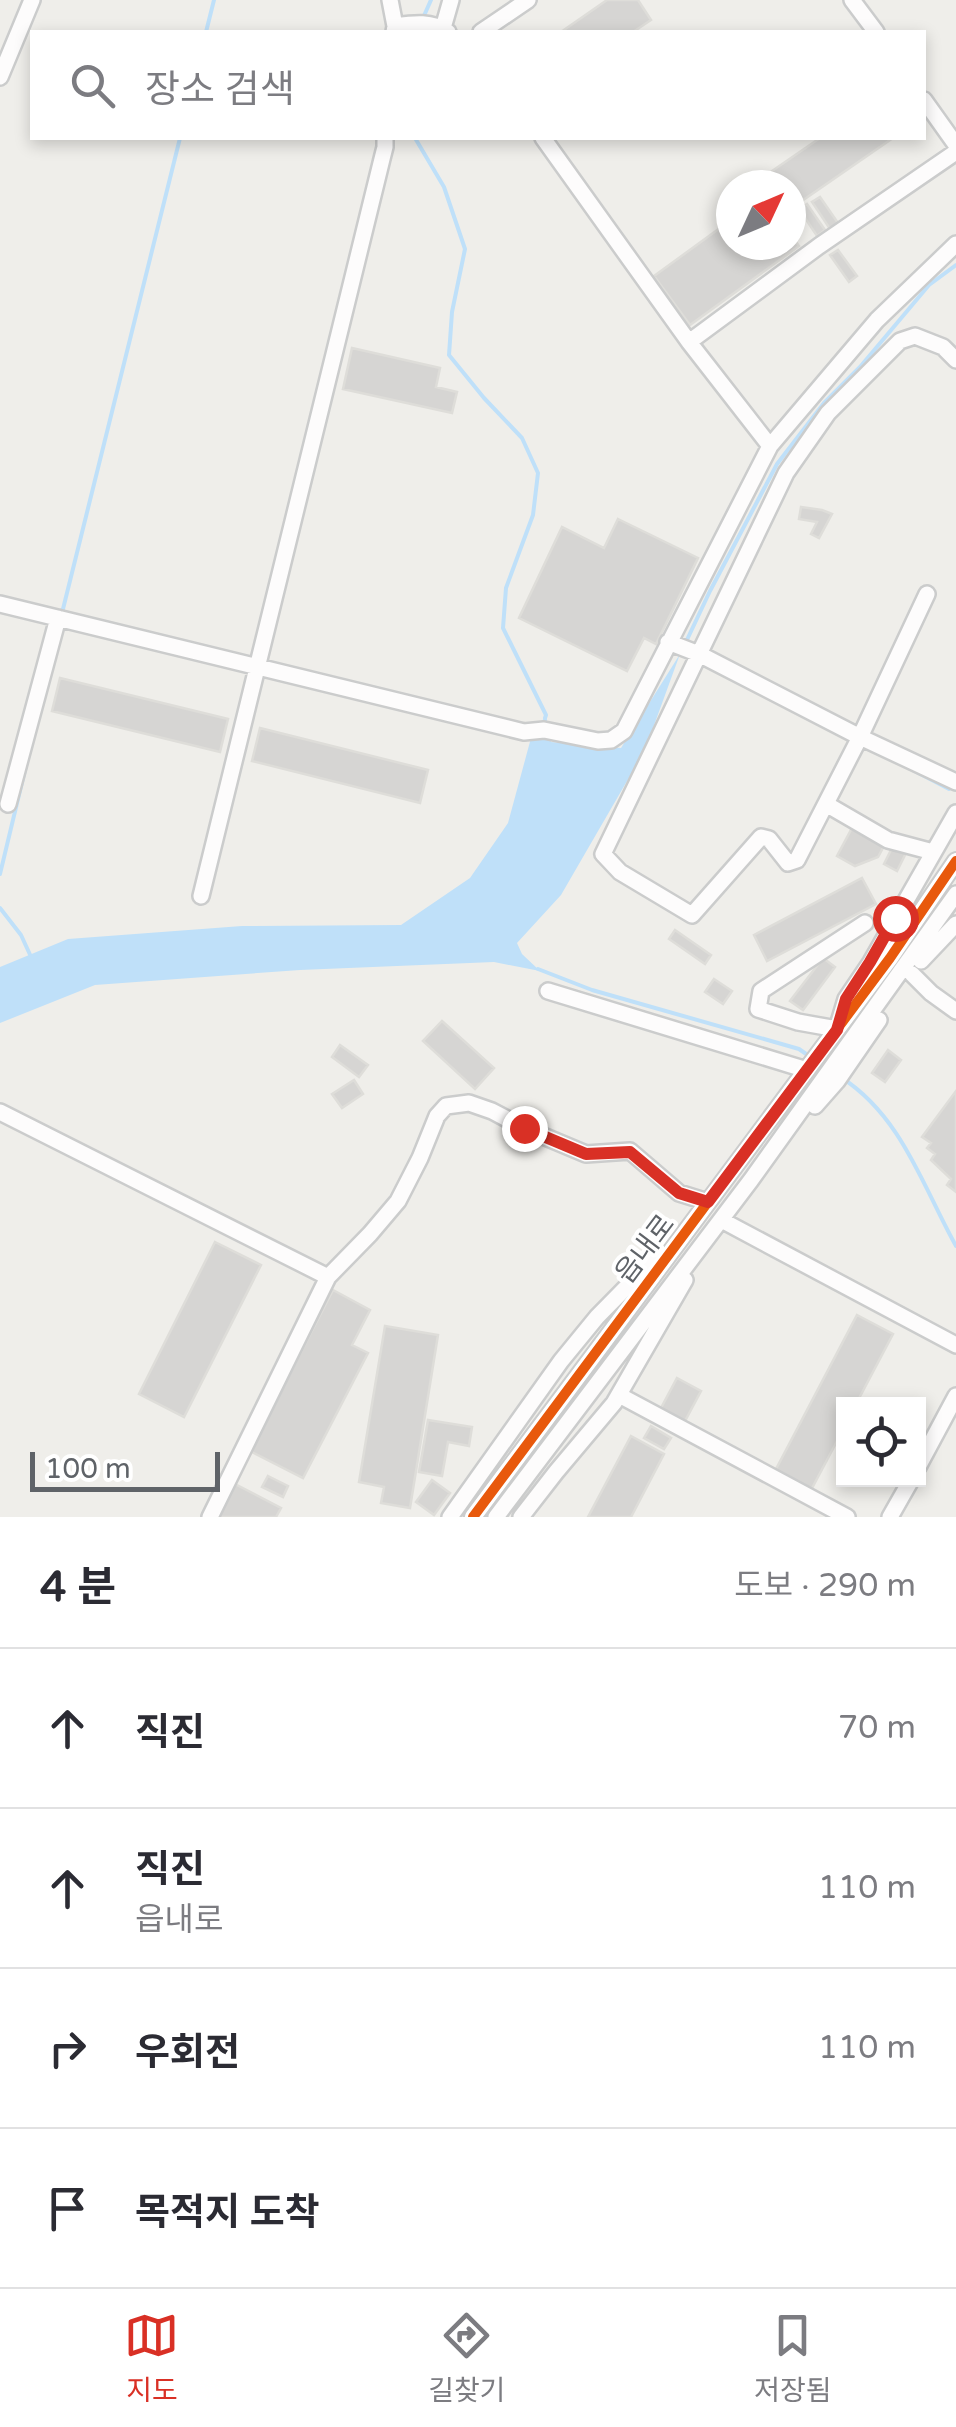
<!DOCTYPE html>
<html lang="ko">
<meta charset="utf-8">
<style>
:root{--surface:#fff;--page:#f2f2f3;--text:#2b2b33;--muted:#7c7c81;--line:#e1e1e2;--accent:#d93025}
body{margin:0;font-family:"Varela Round","Noto Sans KR",sans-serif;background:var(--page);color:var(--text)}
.controls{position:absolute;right:30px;bottom:30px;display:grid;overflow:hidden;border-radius:0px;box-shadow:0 5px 15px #0003}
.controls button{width:90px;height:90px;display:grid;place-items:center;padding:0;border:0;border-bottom:2px solid var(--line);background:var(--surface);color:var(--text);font:50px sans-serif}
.compass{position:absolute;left:716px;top:170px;width:90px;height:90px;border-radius:50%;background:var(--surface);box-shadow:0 5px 15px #0003;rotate:46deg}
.scale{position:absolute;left:30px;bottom:25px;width:190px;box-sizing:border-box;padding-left:10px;border:5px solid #5f6368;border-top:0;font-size:28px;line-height:35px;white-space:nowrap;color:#5f6368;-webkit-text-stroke:8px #fff;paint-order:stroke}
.stop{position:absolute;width:30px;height:30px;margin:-22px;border:8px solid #d93025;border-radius:50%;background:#fff}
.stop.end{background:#d93025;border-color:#fff;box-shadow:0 2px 10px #0008}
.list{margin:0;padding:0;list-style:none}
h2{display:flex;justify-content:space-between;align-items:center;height:130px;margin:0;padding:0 40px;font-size:42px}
h2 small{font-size:32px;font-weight:400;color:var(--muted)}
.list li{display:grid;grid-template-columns:65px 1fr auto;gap:30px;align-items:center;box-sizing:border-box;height:160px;padding:0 40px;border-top:2px solid var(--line)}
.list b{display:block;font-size:38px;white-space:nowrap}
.list p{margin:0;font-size:32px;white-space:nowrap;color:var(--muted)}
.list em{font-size:32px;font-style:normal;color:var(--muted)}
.icon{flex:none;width:55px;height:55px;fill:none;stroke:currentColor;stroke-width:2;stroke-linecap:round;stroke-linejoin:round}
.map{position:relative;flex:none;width:956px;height:1517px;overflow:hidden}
.search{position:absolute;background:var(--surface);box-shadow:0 5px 15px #0003;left:30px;right:30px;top:30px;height:110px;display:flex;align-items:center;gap:25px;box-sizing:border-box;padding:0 35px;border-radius:0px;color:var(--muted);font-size:38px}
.sheet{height:770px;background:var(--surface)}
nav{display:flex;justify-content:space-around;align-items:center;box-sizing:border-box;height:140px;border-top:2px solid var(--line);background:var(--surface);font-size:28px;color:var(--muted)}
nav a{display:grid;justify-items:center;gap:5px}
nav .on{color:var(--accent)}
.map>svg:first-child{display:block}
</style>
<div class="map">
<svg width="956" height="1517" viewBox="0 0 956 1517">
<rect width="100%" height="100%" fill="#efeeea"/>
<!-- water -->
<path fill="#bfe0f9" d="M680 654 645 750 561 895 517 943 522 954 540 971 494 962 300 970 95 985 0 1023V967L68 939 242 926 401 925 470 878 508 823 531 738 546 715 551 742 621 748Z"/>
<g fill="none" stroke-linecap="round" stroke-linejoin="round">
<!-- stream -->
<path stroke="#bfe0f9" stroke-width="4" d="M423 18 431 0
M206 32 214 0
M415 138 444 187 465 249 452 312 449 355 484 398 522 438 538 473 533 515 506 588 503 628 546 715 545 718
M62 613 180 138
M685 644 710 591 777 464 824 403 860 367 929 285 956 265
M909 768 949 789
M0 874 30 749
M0 908 21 935 32 959
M538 969 592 990 799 1049 809 1056
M842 1078C902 1117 923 1187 956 1246"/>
</g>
<!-- building -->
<path fill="#d6d5d3" stroke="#deddd9" stroke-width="2.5" d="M607 0H638L651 20 633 32H561Z
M820 138H893L796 205 791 198V185H782L772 171Z
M820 197 838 223 830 229 812 202Z
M807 204 825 230 817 236 799 209Z
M731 220V245H791V235L799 246 690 325 654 276Z
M838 250 857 276 849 282 830 255Z
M352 348 440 368 436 387 457 392 452 413 343 389Z
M801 507 822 510 832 514 819 538 811 534 817 522 799 519Z
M618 519 698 558 656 644 644 638 627 671 519 618 562 527 604 548Z
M60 678 228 719 220 752 52 711Z
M260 728 428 770 420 803 252 761Z
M852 828 884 846 878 857 855 866 837 856Z
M893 846 906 853 897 871 884 864Z
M862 878 876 904 767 961 754 935Z
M675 930 711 955 705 964 669 939Z
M823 958 835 967 803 1010 790 1001Z
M714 979 732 991 723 1004 705 992Z
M442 1021 494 1068 475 1089 423 1041Z
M340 1045 368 1065 359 1077 332 1057Z
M888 1050 901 1060 885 1082 872 1073Z
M354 1080 363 1094 342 1108 332 1094Z
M956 1091V1192L947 1185 951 1179 931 1160 935 1154 927 1148 931 1143 922 1137Z
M215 1242 261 1265 184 1417 139 1394Z
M333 1290 370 1310 352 1345 368 1353 303 1478 250 1451Z
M857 1315 893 1334 856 1404H844V1428L811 1490 775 1471Z
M385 1326 438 1335 410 1508 381 1503 384 1487 359 1482Z
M677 1378 701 1391 685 1421 661 1408Z
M428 1420 472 1427 469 1446 448 1442 442 1476 419 1472Z
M651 1426 671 1438 664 1449 644 1438Z
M631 1436 664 1454 631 1517H588Z
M268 1476 288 1486 283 1497 262 1487Z
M432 1480 450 1493 434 1515 416 1502Z
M235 1484 281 1508 276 1517H218Z"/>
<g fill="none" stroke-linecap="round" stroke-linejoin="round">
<!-- minor casing -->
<g stroke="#cbcccc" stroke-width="20">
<path id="minor" d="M390 0 395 26
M852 0 876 32
M443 28 451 0
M394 32 395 26C415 23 431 21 448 32
M481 32 528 0
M0 77 32 0
M924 100 956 145
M543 138 689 342 770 446
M689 342 819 246 956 152
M927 594 860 737 797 860 788 863 769 839 761 837 692 915 620 872 603 854 786 473 828 413 900 341 915 336 943 347 956 360
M0 604 524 732 544 730 598 741 611 740 624 731 770 446 877 320 956 244
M668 642 699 654 860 737 956 782
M8 804 58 618
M826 804 888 840 933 852
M201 896C263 646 322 396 385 147V138
M865 923 761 991 758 1009 798 1022 837 1029 846 999 871 962 956 813
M921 961 956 924
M912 974 931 993 956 1011
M548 991 807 1070
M815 1106 837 1081 879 1020
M0 1112 328 1277
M727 1223 956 1345
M619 1395 847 1517
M918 1467 956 1396
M210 1517 328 1277 370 1234 398 1201 420 1158 437 1116 446 1106 469 1103 492 1111 524 1128 586 1154 630 1151 679 1193 708 1202
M450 1517 561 1361 597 1317 655 1258
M473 1517 890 958 956 861
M496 1517 751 1180 956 894
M521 1517 556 1472 614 1403 685 1280
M890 1517 911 1480"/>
</g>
<!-- minor -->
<use href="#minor" stroke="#fdfcfc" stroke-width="15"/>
<!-- cycleway casing -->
<g stroke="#fff" stroke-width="16">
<path id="cycleway" d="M473 1517 890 958 956 861"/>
</g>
<!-- cycleway -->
<use href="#cycleway" stroke="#e8590c" stroke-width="10"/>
</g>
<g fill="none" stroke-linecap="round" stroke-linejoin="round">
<!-- route -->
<path stroke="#d93025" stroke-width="12" d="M524 1128 586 1154 630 1152 679 1193 708 1202 837 1030 846 999 870 962 895 918"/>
</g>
<g text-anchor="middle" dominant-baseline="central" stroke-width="8" stroke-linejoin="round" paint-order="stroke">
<!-- street labels -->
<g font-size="28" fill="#5f6368" stroke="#fff">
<text transform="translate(645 1249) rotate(-53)">읍내로</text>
</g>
</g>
</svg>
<div class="controls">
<button><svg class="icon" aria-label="locate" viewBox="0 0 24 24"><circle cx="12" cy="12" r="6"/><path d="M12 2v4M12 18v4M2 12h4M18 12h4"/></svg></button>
</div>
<svg class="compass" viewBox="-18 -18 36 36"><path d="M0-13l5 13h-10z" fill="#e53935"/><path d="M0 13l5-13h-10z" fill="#7c7c81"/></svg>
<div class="scale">100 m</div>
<div class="stop" style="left:895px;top:918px"></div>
<div class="stop end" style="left:524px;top:1128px"></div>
<div class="search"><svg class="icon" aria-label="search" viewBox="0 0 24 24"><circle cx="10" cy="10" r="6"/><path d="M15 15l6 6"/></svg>장소 검색</div>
</div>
<section class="sheet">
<h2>4 분<small>도보 · 290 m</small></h2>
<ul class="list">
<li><svg class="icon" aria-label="ahead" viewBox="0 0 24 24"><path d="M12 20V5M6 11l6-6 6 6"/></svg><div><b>직진</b></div><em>70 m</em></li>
<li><svg class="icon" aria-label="ahead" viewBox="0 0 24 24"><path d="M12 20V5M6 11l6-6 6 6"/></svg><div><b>직진</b><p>읍내로</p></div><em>110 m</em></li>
<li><svg class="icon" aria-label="right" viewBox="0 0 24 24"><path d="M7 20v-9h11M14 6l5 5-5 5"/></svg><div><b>우회전</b></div><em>110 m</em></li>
<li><svg class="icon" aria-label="arrive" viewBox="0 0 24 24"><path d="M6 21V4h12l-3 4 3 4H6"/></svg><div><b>목적지 도착</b></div></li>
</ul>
</section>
<nav>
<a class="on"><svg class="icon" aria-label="map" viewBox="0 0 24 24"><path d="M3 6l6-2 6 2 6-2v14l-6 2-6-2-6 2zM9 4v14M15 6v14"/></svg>지도</a>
<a><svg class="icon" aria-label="directions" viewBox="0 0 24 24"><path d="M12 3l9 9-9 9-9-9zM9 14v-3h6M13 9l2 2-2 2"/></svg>길찾기</a>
<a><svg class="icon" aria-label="saved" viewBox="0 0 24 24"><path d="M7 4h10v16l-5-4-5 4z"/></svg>저장됨</a>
</nav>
